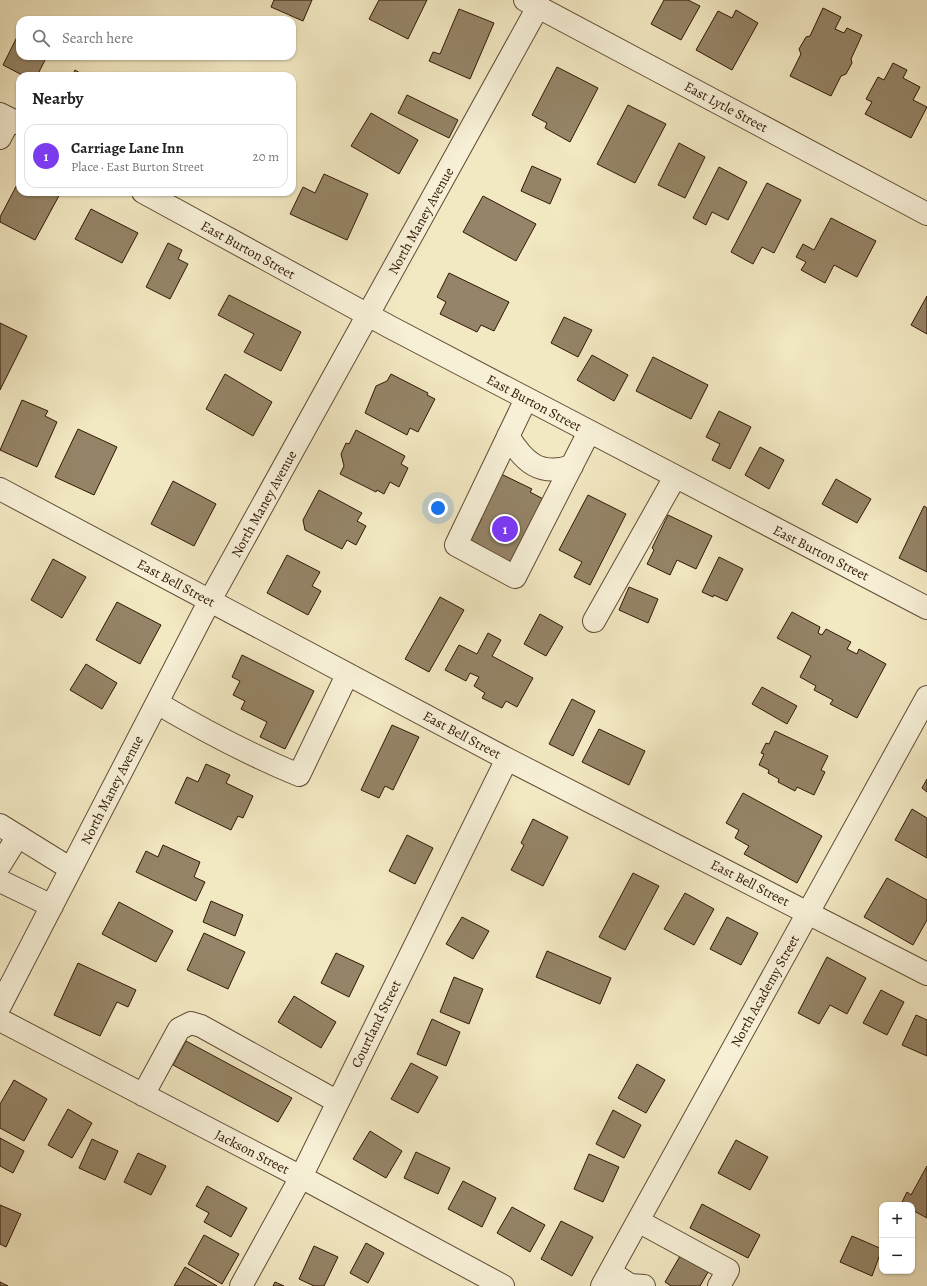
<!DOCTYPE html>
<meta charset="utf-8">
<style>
:root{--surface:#fff;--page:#f2f2f2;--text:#222;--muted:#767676;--line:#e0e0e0;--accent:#7c3aed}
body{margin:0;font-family:Alegreya,serif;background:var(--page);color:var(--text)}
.controls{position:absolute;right:12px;bottom:12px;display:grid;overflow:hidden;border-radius:8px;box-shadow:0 1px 3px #0004}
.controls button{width:36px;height:36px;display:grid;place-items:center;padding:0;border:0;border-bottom:1px solid var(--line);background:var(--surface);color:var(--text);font:20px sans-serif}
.you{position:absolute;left:438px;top:508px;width:14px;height:14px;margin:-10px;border:3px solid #fff;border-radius:50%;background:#1a73e8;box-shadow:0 0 0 6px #1a73e833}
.badge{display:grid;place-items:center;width:26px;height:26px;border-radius:50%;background:var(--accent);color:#fff;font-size:13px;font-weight:700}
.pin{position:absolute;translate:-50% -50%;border:2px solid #fff;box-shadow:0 1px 4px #0006}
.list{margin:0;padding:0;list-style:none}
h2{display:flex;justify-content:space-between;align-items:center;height:52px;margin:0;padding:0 16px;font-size:17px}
h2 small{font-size:13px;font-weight:400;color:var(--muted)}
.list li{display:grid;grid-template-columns:26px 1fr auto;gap:12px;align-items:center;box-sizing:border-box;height:64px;margin:0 8px 8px;padding:0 8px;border:1px solid var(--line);border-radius:12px}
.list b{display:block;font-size:15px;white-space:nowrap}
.list p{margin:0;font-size:13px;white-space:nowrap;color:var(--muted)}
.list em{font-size:13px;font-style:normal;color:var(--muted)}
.icon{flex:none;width:22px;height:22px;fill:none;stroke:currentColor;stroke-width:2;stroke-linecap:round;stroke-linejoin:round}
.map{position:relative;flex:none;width:927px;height:1286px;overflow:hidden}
.search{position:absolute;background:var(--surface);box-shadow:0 1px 3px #0004;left:16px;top:16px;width:280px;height:44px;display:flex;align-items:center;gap:10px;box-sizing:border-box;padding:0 14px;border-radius:12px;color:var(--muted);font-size:15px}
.panel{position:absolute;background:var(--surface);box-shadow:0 1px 3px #0004;left:16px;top:72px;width:280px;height:124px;border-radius:12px}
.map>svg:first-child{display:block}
</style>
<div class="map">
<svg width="927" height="1286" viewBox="0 0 927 1286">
<rect width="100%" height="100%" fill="#f2e8c2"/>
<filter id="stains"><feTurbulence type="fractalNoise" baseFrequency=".005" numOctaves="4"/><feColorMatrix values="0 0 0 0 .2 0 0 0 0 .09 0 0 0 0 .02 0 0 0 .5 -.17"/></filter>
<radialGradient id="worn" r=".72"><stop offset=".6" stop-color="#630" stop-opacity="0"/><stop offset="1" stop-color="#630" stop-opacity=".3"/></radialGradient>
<!-- building -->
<path fill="#958467" stroke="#311804" d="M274 0H312L303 21 271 7Z
M379 0H427L408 39 369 19Z
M664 0H688L700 6 681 40 651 24Z
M823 8 841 17 835 29 844 33 847 28 862 35 851 59 852 63 846 74 841 76 831 96 790 76 801 54 799 49 806 37 810 36Z
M459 9 494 23 470 79 429 61 433 52 440 54Z
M736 10 758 23 732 70 696 50 718 11 732 18Z
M20 31V56H47L37 76H24L3 65Z
M893 63 907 70 903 78 920 87 913 100 927 107 911 138 865 114 872 102 866 99 878 77 884 80Z
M557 67 598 88 570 142 545 128 547 123 532 115Z
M75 70 85 76H72Z
M407 95 458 120 449 138 398 113Z
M628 105 666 124 635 183 597 164Z
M371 113 418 140 399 174 351 146Z
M679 143 705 157 685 198 658 185Z
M532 166 561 179 550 204 521 191Z
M719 167 747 182 728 220 712 212 706 225 693 218Z
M324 174 368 194 347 240 290 214 303 187 315 193Z
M20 179V192H61L35 240 0 222V217Z
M767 183 801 200 774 253 762 247 753 264 731 252Z
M483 196 536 224 516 261 463 232Z
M91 209 138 233 122 263 75 239Z
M831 218 876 241 857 277 834 265 825 283 801 270 806 262 796 257 803 244 814 250Z
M168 243 182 250 178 259 188 264 170 299 146 287Z
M449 273 509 302 494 331 481 325 477 332 440 314 446 302 437 297Z
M229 295 301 332 281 371 244 352 254 334 218 315Z
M927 296V334L911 325Z
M564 317 592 330 578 357 551 343Z
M0 323 27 336 0 390Z
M592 355 628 375 614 401 577 380Z
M653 357 708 385 691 419 636 391Z
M225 374 272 402 253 436 206 409Z
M391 374 428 393 427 395 435 399 418 432 410 428 407 435 365 413 376 386 387 381Z
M22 400 48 411 45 416 57 422 37 467 0 450Z
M719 411 751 427 730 469 712 460 720 444 706 437Z
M78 429 117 447 94 495 55 477Z
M356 430 405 456 401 464 408 468 399 487 390 482 384 494 377 490 376 492 340 474 344 466 341 454 346 443 349 444Z
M760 447 784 460 769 489 745 475Z
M501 474 532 489 530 492 547 501 510 572 478 555 483 547 471 540 482 518 479 515Z
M836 479 871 499 857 523 822 504Z
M173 481 216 504 194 546 151 524Z
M319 490 362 513 357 521 366 526 356 545 347 540 342 549 305 530 303 520Z
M588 495 626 514 590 585 574 577 582 562 559 550Z
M924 506 927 508V572L899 558Z
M668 515 712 536 696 569 677 560 670 575 647 564 654 550 652 548Z
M287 555 320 572 312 586 321 591 308 615 267 593Z
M719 557 743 569 727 601 714 595 713 597 702 592Z
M53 559 86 577 62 618 31 600Z
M629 587 658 599 648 623 619 610Z
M440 597 464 610 429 672 405 659Z
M117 602 161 625 140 664 96 640Z
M792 612 820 627 818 633 822 635 826 629 851 642 847 649 857 654 859 649 886 664 857 718 830 704 833 700 814 690 816 686 800 677 811 656 777 638Z
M540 614 563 627 546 656 524 644Z
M488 633 501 640 492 656 533 678 517 707 506 701 502 708 482 698 485 693 474 686 479 677 470 673 466 681 445 670 459 645 477 654Z
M242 655 314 691 285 749 260 737 267 722 241 709 245 701 233 695 240 681 232 677Z
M86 664 117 683 102 709 70 690Z
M762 687 797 706 787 724 752 704Z
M572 699 595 711 573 756 549 744Z
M392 725 419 737 393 790 385 786 379 798 361 790Z
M599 729 645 751 629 785 582 762Z
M775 731 828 756 821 770 825 772 814 795 797 787 795 791 778 782 779 779 768 773 769 770 759 765 764 754 761 753 766 743 769 744Z
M206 764 230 775 226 783 253 796 243 818 238 816 231 830 175 803 187 777 198 782Z
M927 779V792L922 788Z
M743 793 822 836 797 883 744 854 749 846 735 838 739 830 726 823Z
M912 809 927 818V858L895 840Z
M533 819 568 837 543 886 511 870 524 845 521 843Z
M407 835 433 848 415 884 389 871Z
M163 845 200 862 194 877 205 882 196 901 136 872 146 851 158 857Z
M633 873 659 886 625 950 599 937Z
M887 878 927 900V920L913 945 864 917Z
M685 893 714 909 694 945 664 929Z
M211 901 243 915 235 936 203 922Z
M119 902 173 931 156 962 102 934Z
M462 917 489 931 473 959 446 944Z
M727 917 758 933 741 965 710 949Z
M204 933 245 952 228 989 187 970Z
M547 951 611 978 600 1004 536 977Z
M336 953 364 966 349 997 321 983Z
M827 957 866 978 847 1014 830 1005 819 1024 798 1013Z
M78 963 136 990 128 1007 117 1002 100 1036 54 1015Z
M454 977 483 989 469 1024 440 1012Z
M881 990 904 1002 887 1035 863 1023Z
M294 996 336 1022 321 1048 278 1022Z
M916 1015 927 1020V1056L902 1045Z
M432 1019 460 1032 446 1066 417 1054Z
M186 1041 292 1098 278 1122 173 1065Z
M411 1063 438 1077 418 1113 391 1099Z
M637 1064 665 1080 646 1113 618 1098Z
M14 1080 47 1099 24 1141 0 1128V1104Z
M68 1109 92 1123 72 1158 48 1145Z
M613 1110 641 1125 624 1158 596 1144Z
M370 1131 402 1151 386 1178 353 1159Z
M0 1138 24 1151 13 1173 0 1166Z
M92 1139 118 1151 105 1180 79 1168Z
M736 1140 768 1157 750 1190 718 1173Z
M416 1152 450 1168 438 1194 404 1178Z
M138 1153 166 1166 151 1195 124 1182Z
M589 1154 619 1167 603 1202 574 1189Z
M927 1166V1218L912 1210V1205L901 1204 907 1192 911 1195Z
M463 1181 496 1198 482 1227 448 1209Z
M207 1186 247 1208 231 1237 204 1222 209 1213 196 1206Z
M702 1204 760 1235 748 1258 690 1228Z
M0 1205 21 1214 6 1247 0 1244Z
M512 1207 545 1225 530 1252 497 1233Z
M561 1221 593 1237 572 1276 541 1259Z
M204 1235 239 1254 222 1284 188 1264Z
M852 1236 882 1249 872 1276 840 1262Z
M366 1243 384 1253 368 1283 350 1273Z
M314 1246 338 1257 324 1286H314L299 1279Z
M683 1251 711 1267 700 1286H671L665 1282Z
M185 1267 217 1286H174Z
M0 1282 8 1286H0Z
M275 1282 284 1286H273Z"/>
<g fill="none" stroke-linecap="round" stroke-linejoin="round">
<!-- minor casing -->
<g stroke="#614c34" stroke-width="24">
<path id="minor" d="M525 0 927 214
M0 114 20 124
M0 138 10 119
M143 192 390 327 927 608
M526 399 456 545 515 577 589 432
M508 436C524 462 540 477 572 466
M0 489 507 759 927 974
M594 621 675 477
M157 703C203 730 250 755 299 775L347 675
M0 825 71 869
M0 865 18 836
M0 881 52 906
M0 1006 209 602 538 7
M0 1020 301 1177 503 1286
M143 1095 179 1029 191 1023 201 1026 338 1102
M638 1221 728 1270 719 1286
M610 1272 630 1285 644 1286
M241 1286 301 1177 507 759
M602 1286 927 697"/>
</g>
<!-- minor -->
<use href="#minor" stroke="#f7f0d7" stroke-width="22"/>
</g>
<g text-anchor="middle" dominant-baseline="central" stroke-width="3.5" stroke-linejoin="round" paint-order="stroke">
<!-- street labels -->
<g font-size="14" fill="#311804" stroke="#f7f0d7">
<text transform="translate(726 107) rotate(28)">East Lytle Street</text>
<text transform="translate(421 221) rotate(-61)">North Maney Avenue</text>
<text transform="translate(248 250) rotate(29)">East Burton Street</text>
<text transform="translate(534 403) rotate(28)">East Burton Street</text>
<text transform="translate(264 504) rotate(-61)">North Maney Avenue</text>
<text transform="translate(821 553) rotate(27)">East Burton Street</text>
<text transform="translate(176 583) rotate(28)">East Bell Street</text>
<text transform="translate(462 735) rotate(28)">East Bell Street</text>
<text transform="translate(112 790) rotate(-63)">North Maney Avenue</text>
<text transform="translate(750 883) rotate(27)">East Bell Street</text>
<text transform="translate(765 991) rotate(-61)">North Academy Street</text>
<text transform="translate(376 1024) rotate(-64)">Courtland Street</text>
<text transform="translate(252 1152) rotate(27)">Jackson Street</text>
</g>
</g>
<rect width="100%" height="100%" filter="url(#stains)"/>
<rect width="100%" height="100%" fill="url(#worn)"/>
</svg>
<div class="controls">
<button>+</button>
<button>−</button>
</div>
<div class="you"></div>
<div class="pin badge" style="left:505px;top:529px">1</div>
<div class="search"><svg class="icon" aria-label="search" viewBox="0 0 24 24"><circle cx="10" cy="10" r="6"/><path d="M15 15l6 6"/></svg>Search here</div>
<section class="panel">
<h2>Nearby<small></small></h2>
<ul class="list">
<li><span class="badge">1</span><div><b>Carriage Lane Inn</b><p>Place · East Burton Street</p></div><em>20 m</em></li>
</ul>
</section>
</div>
